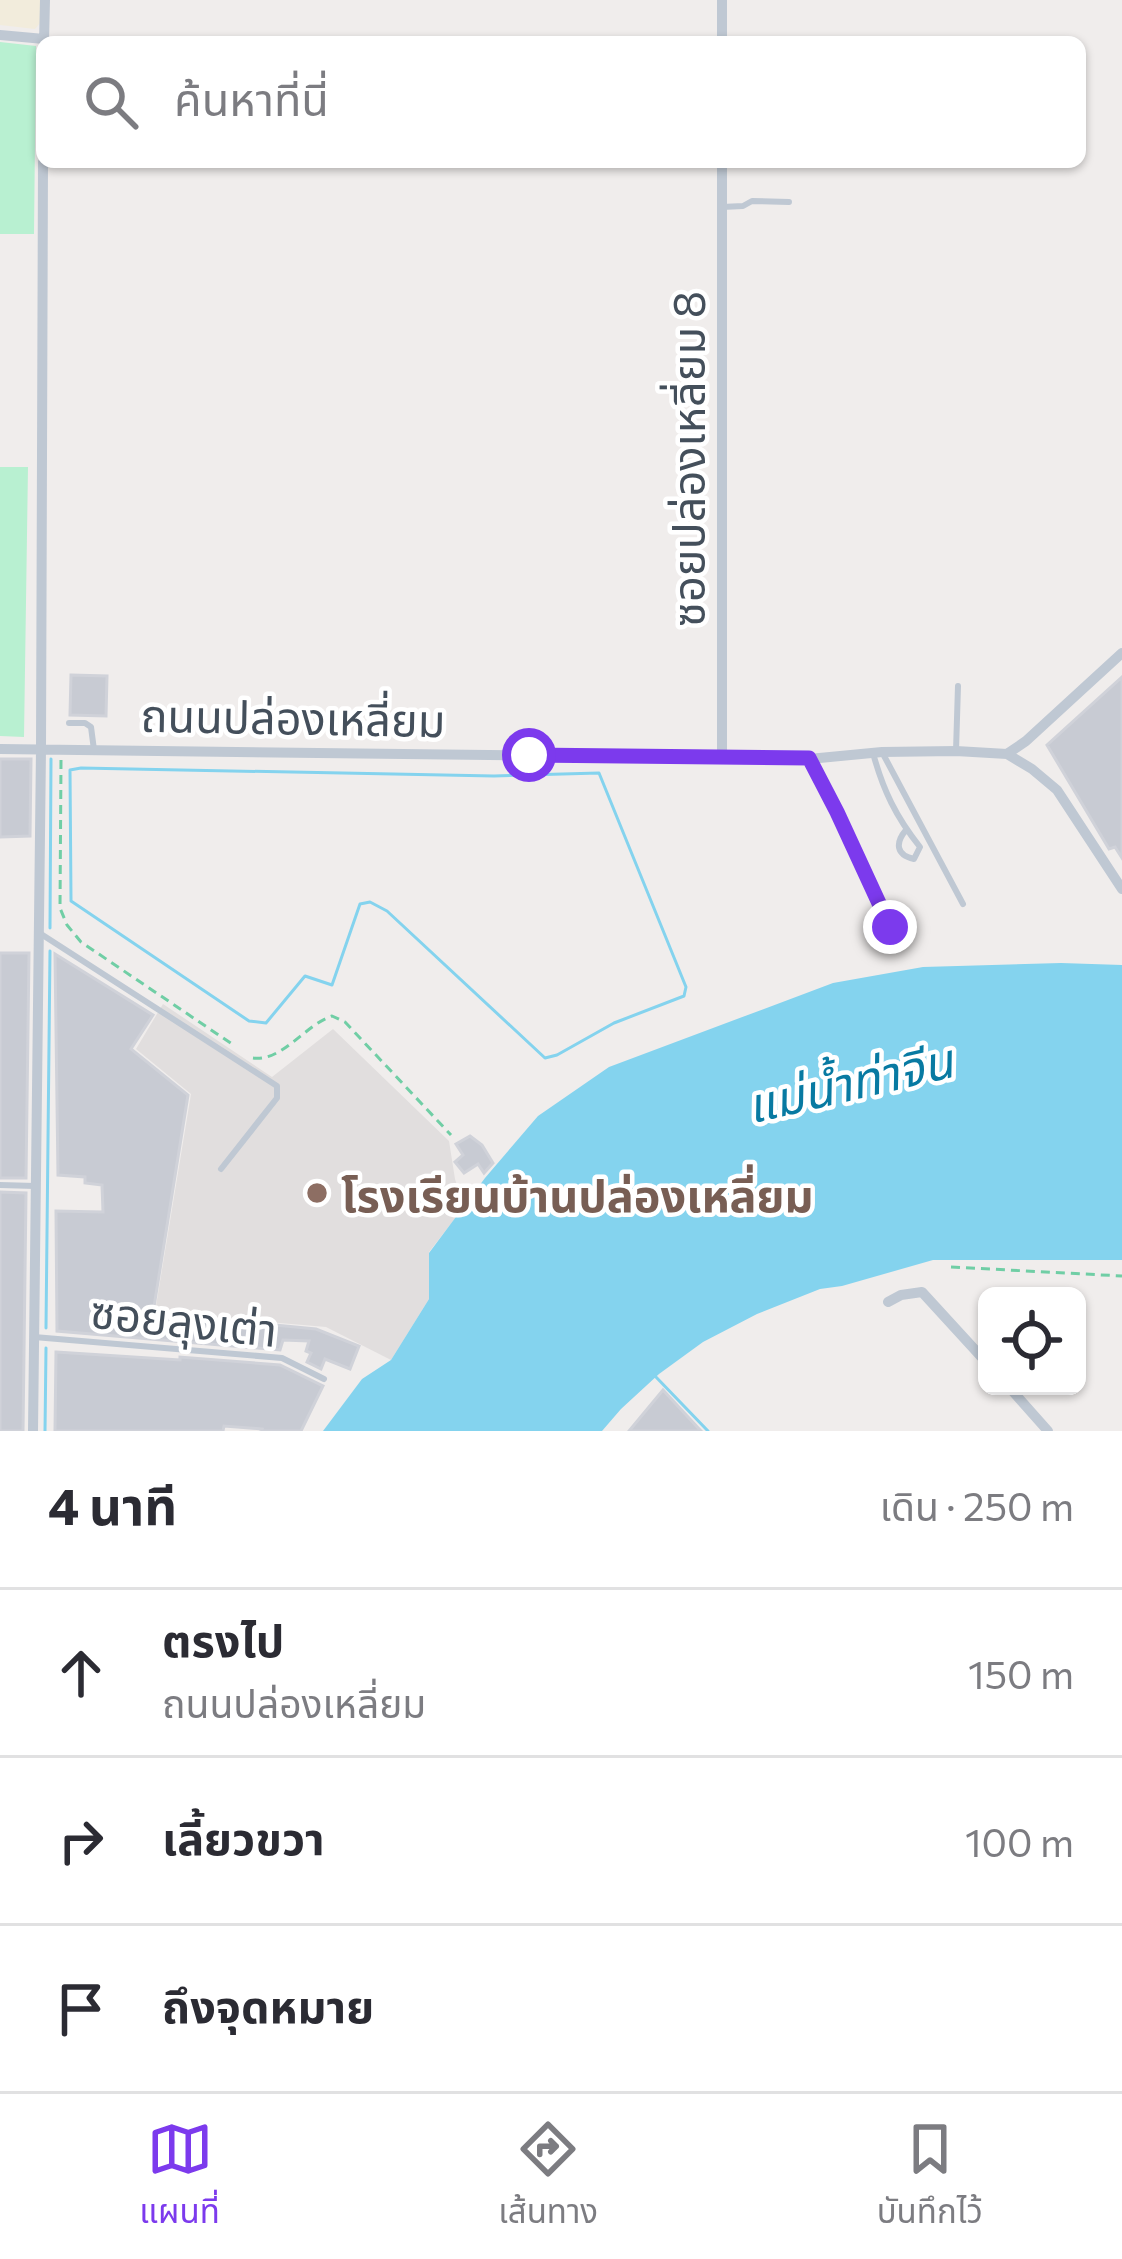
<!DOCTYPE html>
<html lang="th">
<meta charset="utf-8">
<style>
:root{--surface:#fff;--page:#f7f7f7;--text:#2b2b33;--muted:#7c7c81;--line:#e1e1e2;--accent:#7c3aed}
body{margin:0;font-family:Commissioner,"Noto Sans Thai",sans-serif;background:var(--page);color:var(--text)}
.controls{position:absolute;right:36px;bottom:36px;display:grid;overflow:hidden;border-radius:18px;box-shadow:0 3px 9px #0004}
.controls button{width:108px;height:108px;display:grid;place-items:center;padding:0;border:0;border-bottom:3px solid var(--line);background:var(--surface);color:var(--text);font:60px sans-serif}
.stop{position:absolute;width:36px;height:36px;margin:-27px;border:9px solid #7c3aed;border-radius:50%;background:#fff}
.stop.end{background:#7c3aed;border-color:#fff;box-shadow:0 3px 12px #0008}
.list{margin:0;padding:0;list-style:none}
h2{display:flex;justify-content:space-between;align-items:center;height:156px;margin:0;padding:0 48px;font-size:51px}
h2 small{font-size:39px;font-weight:400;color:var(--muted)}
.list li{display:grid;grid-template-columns:78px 1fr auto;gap:36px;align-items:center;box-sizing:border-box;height:168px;padding:0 48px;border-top:3px solid var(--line)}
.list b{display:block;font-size:45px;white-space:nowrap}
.list p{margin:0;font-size:39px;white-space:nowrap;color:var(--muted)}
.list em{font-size:39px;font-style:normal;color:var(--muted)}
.icon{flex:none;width:66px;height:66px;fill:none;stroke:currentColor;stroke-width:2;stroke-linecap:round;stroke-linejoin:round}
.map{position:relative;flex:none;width:1122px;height:1431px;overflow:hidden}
.search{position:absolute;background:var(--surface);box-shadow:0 3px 9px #0004;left:36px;right:36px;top:36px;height:132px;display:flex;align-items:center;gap:30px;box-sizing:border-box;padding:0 42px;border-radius:18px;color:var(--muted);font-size:45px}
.sheet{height:660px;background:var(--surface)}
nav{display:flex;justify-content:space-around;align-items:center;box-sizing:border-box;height:168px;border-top:3px solid var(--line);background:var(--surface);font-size:33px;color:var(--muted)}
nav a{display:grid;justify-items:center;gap:6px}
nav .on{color:var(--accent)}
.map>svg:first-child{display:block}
</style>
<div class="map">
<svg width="1122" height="1431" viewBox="0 0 1122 1431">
<rect width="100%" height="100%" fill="#f0edec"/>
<!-- education -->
<path fill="#e1dede" d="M163 1004 272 1077 333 1029 449 1141 455 1179 464 1207 429 1252V1299L391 1360 326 1327 155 1312 191 1094 136 1049Z"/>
<!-- green -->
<path fill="#b8f0d1" d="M0 42 36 46 34 234H0Z
M0 467H28L24 737 0 736Z"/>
<!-- sand -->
<path fill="#f2ecdc" d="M0 0H40V23L35 29 0 25Z"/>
<!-- water -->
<path fill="#84d3ee" d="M1061 963 1122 965V1260H933L842 1286 820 1289 757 1314 703 1342 659 1374 621 1409 602 1431H323L362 1379 391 1360 429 1299V1253L485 1178 538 1116 609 1067 833 983 923 967Z"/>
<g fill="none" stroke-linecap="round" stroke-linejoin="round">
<!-- stream -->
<path stroke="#84d3ee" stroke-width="3" d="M81 768 494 776 599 773 686 987 684 996 614 1023 557 1055 545 1058 387 911 370 902 360 904 332 985 305 976 266 1023 249 1021 71 901 70 770Z
M50 928 51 759
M46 1328 50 951
M655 1376 708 1431
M45 1431 46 1348"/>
</g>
<!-- building -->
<path fill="#c8cbd3" stroke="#d0d2d9" stroke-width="3" d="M71 675 107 676 106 716 70 715Z
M1122 677V858L1115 847 1109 849 1047 745Z
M0 759H31L30 836 0 837Z
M0 953H29L26 1178H0Z
M55 954 153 1015 131 1049 188 1095 153 1313 316 1329 359 1346 350 1369 325 1359 321 1369 307 1362 311 1353 306 1351 309 1341 283 1340 280 1350 57 1331 56 1211 103 1212 102 1185 85 1183V1177L58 1175Z
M470 1136 482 1145 493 1163 484 1173 478 1164 464 1173 455 1162 463 1155 456 1144Z
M0 1192 26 1193 23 1431H0Z
M56 1352 180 1360V1357L280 1365 323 1386 301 1431H261L262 1429 224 1426 223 1431H55Z
M663 1390 701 1431H629Z"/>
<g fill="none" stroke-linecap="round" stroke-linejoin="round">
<!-- path -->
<path stroke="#70cea5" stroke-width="3" stroke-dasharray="9 6" stroke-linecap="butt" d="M61 760 60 908 67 925 81 942 235 1046
M253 1058C282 1062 305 1025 332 1016L345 1022 451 1135
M951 1267 1122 1276"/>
<!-- lane -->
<path stroke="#bfc8d3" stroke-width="6" d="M722 207 743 206 752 201 789 202
M69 723H85L91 727 94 750
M956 751 958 686
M882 752 963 904
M873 753C883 790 896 817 920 847L914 859C896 855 895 843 906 830
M41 934 277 1086V1098L221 1169
M0 1185 35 1186
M34 1337 282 1358 324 1379"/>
<!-- street -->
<path stroke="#bfc8d3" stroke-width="10" d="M722 0V42
M0 35 44 39
M44 42 45 0
M722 162V756
M0 749 809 759 882 752 956 751 1007 754 1026 741 1122 653
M1007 754 1032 769 1057 790 1122 889
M809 759 837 812 890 927
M888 1302 901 1295 922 1292 987 1363
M1008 1386 1048 1431
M33 1431 41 749 43 162"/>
</g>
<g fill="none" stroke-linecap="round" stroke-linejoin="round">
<!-- route -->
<path stroke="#7c3aed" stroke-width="15" d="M529 755 809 758 837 812 890 927"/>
</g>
<!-- markers -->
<circle fill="#8d6e63" stroke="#fff" stroke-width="4.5" cx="317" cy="1193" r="12"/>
<g text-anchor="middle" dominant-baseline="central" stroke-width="9" stroke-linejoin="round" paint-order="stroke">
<!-- street labels -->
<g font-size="45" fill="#444f5b" stroke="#fff">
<text transform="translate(686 459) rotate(-90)">ซอยปล่องเหลี่ยม 8</text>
<text transform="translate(293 716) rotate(1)">ถนนปล่องเหลี่ยม</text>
<text transform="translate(184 1319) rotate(6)">ซอยลุงเต่า</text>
</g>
<!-- education labels -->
<g font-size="45" font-weight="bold" fill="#785e54" stroke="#fff" text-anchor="start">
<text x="341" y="1193">โรงเรียนบ้านปล่องเหลี่ยม</text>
</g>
<!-- water labels -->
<g font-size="48" font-style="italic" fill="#087aa2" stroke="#fff">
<text transform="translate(849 1081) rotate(-13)">แม่น้ำท่าจีน</text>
</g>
</g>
</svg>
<div class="controls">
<button><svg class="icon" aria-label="locate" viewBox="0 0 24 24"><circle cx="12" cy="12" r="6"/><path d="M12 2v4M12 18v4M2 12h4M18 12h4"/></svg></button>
</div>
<div class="stop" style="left:529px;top:755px"></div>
<div class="stop end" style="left:890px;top:927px"></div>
<div class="search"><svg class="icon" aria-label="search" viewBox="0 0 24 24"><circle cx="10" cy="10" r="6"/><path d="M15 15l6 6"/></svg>ค้นหาที่นี่</div>
</div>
<section class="sheet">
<h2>4 นาที<small>เดิน · 250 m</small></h2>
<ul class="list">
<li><svg class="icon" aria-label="ahead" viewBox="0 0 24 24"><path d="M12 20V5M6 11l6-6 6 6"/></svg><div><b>ตรงไป</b><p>ถนนปล่องเหลี่ยม</p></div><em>150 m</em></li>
<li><svg class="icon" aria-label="right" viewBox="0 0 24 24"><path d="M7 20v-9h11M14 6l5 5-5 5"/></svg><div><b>เลี้ยวขวา</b></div><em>100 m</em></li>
<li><svg class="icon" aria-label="arrive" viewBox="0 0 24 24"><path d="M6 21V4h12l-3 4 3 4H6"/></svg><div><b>ถึงจุดหมาย</b></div></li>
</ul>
</section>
<nav>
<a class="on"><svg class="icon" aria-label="map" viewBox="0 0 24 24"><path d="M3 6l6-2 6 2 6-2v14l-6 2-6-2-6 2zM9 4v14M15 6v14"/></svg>แผนที่</a>
<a><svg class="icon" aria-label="directions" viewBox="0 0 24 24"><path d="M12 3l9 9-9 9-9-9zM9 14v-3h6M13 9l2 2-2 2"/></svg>เส้นทาง</a>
<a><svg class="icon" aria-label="saved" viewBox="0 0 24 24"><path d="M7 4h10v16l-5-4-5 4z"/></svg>บันทึกไว้</a>
</nav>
